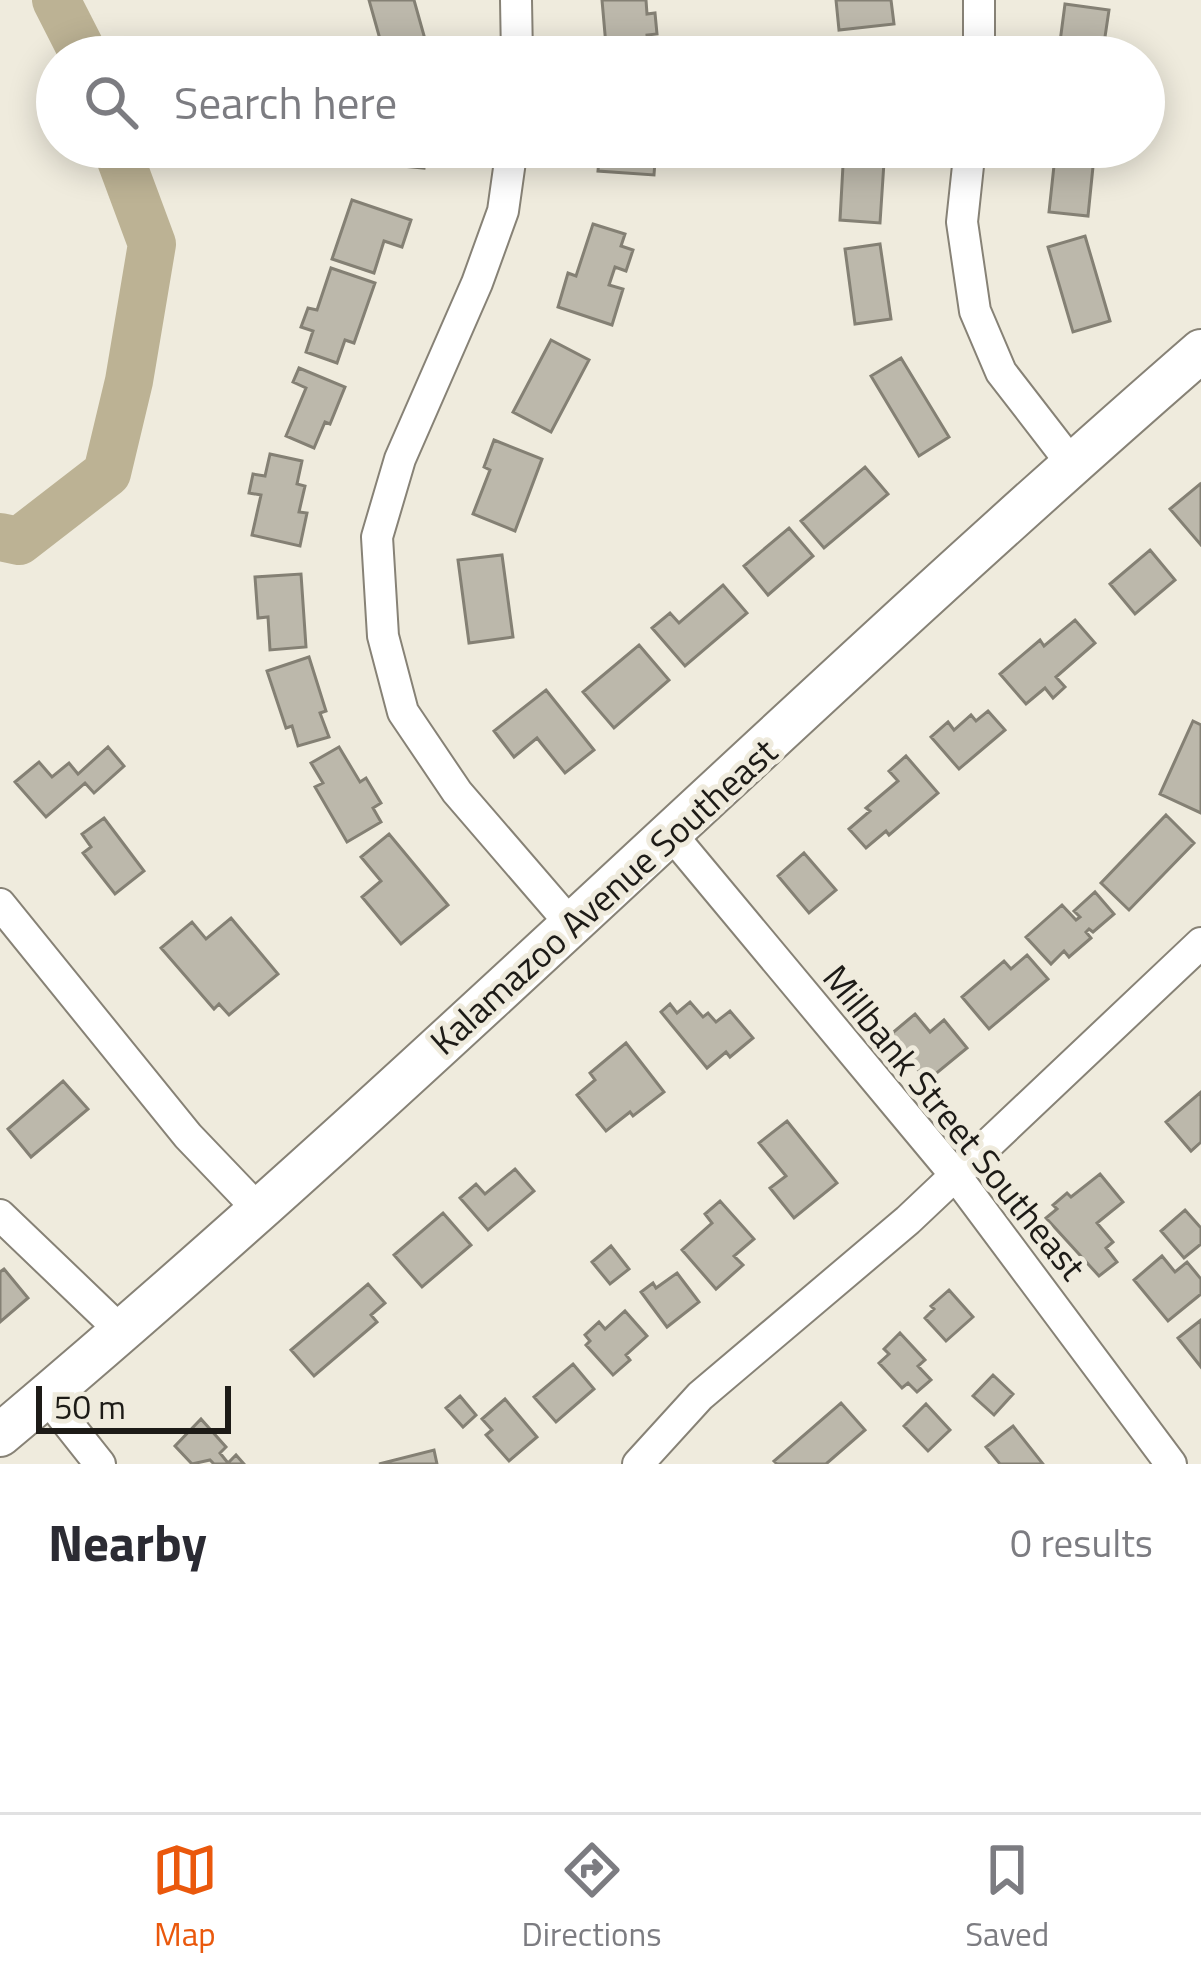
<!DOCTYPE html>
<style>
:root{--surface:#fff;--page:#f7f7f7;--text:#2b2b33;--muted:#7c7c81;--line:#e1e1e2;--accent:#ea580c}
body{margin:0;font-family:"Titillium Web",sans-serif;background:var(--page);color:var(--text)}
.scale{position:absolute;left:36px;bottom:30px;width:195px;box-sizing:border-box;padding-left:12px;border:6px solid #1d1b17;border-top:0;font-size:33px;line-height:42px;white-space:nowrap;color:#1d1b17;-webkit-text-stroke:9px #efebdd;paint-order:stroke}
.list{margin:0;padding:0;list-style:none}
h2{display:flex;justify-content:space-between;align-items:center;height:156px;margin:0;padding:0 48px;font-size:51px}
h2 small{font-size:39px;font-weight:400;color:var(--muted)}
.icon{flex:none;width:66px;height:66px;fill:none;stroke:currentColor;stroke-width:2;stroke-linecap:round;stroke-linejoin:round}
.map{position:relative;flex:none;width:1201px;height:1464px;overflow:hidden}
.search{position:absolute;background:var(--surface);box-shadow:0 6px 30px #0003;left:36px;right:36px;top:36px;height:132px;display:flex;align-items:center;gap:30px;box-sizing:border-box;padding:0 42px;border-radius:66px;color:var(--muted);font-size:45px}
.sheet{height:348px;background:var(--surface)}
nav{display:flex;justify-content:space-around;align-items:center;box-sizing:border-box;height:168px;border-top:3px solid var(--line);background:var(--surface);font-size:33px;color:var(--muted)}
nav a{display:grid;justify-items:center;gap:6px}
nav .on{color:var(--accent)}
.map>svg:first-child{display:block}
</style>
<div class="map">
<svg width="1201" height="1464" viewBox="0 0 1201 1464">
<rect width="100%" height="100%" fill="#efebdd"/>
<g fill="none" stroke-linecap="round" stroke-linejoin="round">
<!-- river -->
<path stroke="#bcb294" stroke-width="48" d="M56 0 85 57
M0 537 19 541 107 473 129 381 152 244 116 147"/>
</g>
<!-- building -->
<path fill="#bcb8ab" stroke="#848074" stroke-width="3" d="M369 0H414L430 57H385Z
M602 0H646L647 14 655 13 657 34 647 35 649 57H607Z
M836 0H891L894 24 839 30Z
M1065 4 1109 10 1102 57H1058Z
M851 43 891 47 890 57H849Z
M391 147H426L424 168 390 165Z
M600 147H656L654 175 598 171Z
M844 147H885L880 223 840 220Z
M1056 147H1095L1088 216 1049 212Z
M352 200 411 220 402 247 384 241 374 273 332 259Z
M593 224 625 234 621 246 633 250 626 271 615 267 609 285 623 289 612 325 558 307 568 273 576 276Z
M1085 236 1110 321 1073 332 1048 247Z
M880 244 891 319 855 324 845 249Z
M331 268 375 283 354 343 345 340 337 363 306 352 313 331 301 327 308 308 317 310Z
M551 340 589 360 551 432 513 412Z
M901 358 949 437 919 456 871 376Z
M299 368 345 387 330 424 325 422 314 448 286 436 306 388 293 382Z
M494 440 542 459 515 531 473 514 490 470 484 467Z
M270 454 302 461 297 484 305 486 299 512 307 513 300 546 252 535 261 495 249 493 253 474 265 476Z
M865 467 888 494 824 548 801 521Z
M1200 484 1201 486V545L1170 509Z
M789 528 813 556 768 595 744 566Z
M1150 550 1175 580 1135 614 1110 584Z
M502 555 513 637 469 643 458 560Z
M301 574 306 647 270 650 268 617 258 618 255 577Z
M723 585 747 613 685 666 652 628 670 613 679 623Z
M1075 620 1095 643 1056 677 1065 687 1053 698 1045 688 1026 704 1000 674 1040 640 1044 646Z
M639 645 669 680 614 728 583 692Z
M309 657 326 711 320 713 329 737 298 746 292 726 286 728 267 671Z
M546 690 594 750 565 773 537 738 514 757 494 731Z
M988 711 1005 730 959 769 931 737 948 722 954 730 971 715 976 721Z
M1193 721 1201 725V813L1160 794Z
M108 747 124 766 94 793 85 783 46 817 15 782 39 762 52 777 69 763 78 774Z
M339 747 360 782 366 778 381 803 373 808 381 822 347 842 315 787 323 783 311 763Z
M906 756 938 793 889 835 886 831 866 848 849 829 870 811 866 808 898 781 889 771Z
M1166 815 1194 843 1129 910 1101 883Z
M104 818 144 871 115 894 83 853 91 847 82 834Z
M389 834 448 905 401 944 362 897 381 881 361 857Z
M804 853 836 890 809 913 778 876Z
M1095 892 1114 914 1093 932 1089 929 1086 932 1091 938 1069 957 1064 951 1051 964 1026 937 1062 905 1076 920 1080 917 1074 911Z
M231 918 278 974 229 1015 219 1004 214 1009 161 948 192 922 206 939Z
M1027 955 1048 979 989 1029 962 997 1004 961 1011 969Z
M690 1002 703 1017 708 1013 716 1022 730 1011 753 1038 730 1057 726 1052 707 1068 661 1012 670 1004 677 1013Z
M915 1014 930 1032 944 1020 967 1048 927 1081 890 1035Z
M626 1043 664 1092 633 1116 630 1112 606 1131 577 1095 595 1080 590 1073Z
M63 1081 88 1109 31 1157 8 1129Z
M1201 1092V1142L1191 1151 1166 1122Z
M787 1121 837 1183 794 1218 770 1188 786 1176 759 1143Z
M515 1169 534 1191 488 1230 460 1198 476 1184 485 1194Z
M1100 1174 1123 1202 1097 1223 1113 1242 1106 1248 1117 1262 1099 1276 1046 1218 1057 1209 1053 1205 1067 1193 1071 1197Z
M720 1201 754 1239 734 1256 743 1265 716 1289 682 1250 712 1223 705 1214Z
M1185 1210 1201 1228V1244L1184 1258 1161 1231Z
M443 1213 471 1245 422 1287 394 1255Z
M611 1246 629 1269 610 1284 592 1262Z
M1162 1256 1175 1272 1187 1262 1201 1279V1294L1168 1321 1134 1280Z
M4 1269 28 1298 0 1322V1272Z
M677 1273 699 1302 667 1327 641 1292 653 1283 656 1288Z
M368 1284 385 1303 371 1315 377 1322 314 1376 291 1350Z
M949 1290 973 1317 946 1341 925 1318 934 1309 931 1306Z
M625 1311 647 1336 626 1355 630 1360 613 1375 586 1345 590 1341 585 1335 599 1322 605 1329Z
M1201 1320V1367L1178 1338Z
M900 1333 925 1360 918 1366 931 1380 917 1392 908 1383 902 1388 879 1363 889 1354 884 1349Z
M573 1364 594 1389 556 1422 534 1397Z
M993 1375 1013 1394 994 1415 973 1396Z
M460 1396 476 1415 463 1427 446 1408Z
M505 1399 537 1437 509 1461 486 1435 492 1430 482 1419Z
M841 1403 865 1430 826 1464H777L774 1461Z
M926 1404 950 1430 928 1451 904 1426Z
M201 1419 226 1447 220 1453 228 1463 236 1455 244 1464H214L210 1460 192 1464 175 1446Z
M1013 1426 1043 1464H1000L986 1447Z
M434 1450 437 1464H379Z"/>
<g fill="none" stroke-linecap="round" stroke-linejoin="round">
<!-- minor casing -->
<g stroke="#878276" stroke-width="34">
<path id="minor" d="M516 0 517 57
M979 57V0
M512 147 503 211 477 283 400 459 377 537 383 636 403 712 457 792 570 923
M970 147 962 222 975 311 1001 372 1072 464
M671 834 956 1176 1171 1464
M0 904 188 1136 257 1208
M0 1215 119 1329
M46 1396 100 1464
M638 1464 700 1396 908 1220 1201 943"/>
</g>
<!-- secondary casing -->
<g stroke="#878276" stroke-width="46">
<path id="secondary" d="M0 1435C413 1088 794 705 1201 351"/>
</g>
<!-- minor -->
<use href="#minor" stroke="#fff" stroke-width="30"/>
<!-- secondary -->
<use href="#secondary" stroke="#fff" stroke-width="42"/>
</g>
<g text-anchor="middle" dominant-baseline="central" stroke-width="10" stroke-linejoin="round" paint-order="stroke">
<!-- street labels -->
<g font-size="36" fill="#1d1b17" stroke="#efebdd">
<text transform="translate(603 896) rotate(-42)">Kalamazoo Avenue Southeast</text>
<text transform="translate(955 1122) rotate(51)">Millbank Street Southeast</text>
</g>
</g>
</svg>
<div class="scale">50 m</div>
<div class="search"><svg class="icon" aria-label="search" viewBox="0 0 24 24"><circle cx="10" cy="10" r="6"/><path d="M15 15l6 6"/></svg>Search here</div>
</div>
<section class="sheet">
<h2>Nearby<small>0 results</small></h2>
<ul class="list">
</ul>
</section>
<nav>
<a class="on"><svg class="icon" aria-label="map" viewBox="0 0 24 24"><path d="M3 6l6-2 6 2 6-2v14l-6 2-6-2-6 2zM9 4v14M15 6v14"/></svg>Map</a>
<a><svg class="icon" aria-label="directions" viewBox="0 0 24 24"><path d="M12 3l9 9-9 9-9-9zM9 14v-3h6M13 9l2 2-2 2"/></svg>Directions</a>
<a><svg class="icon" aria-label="saved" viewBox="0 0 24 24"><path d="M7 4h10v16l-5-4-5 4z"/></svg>Saved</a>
</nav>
